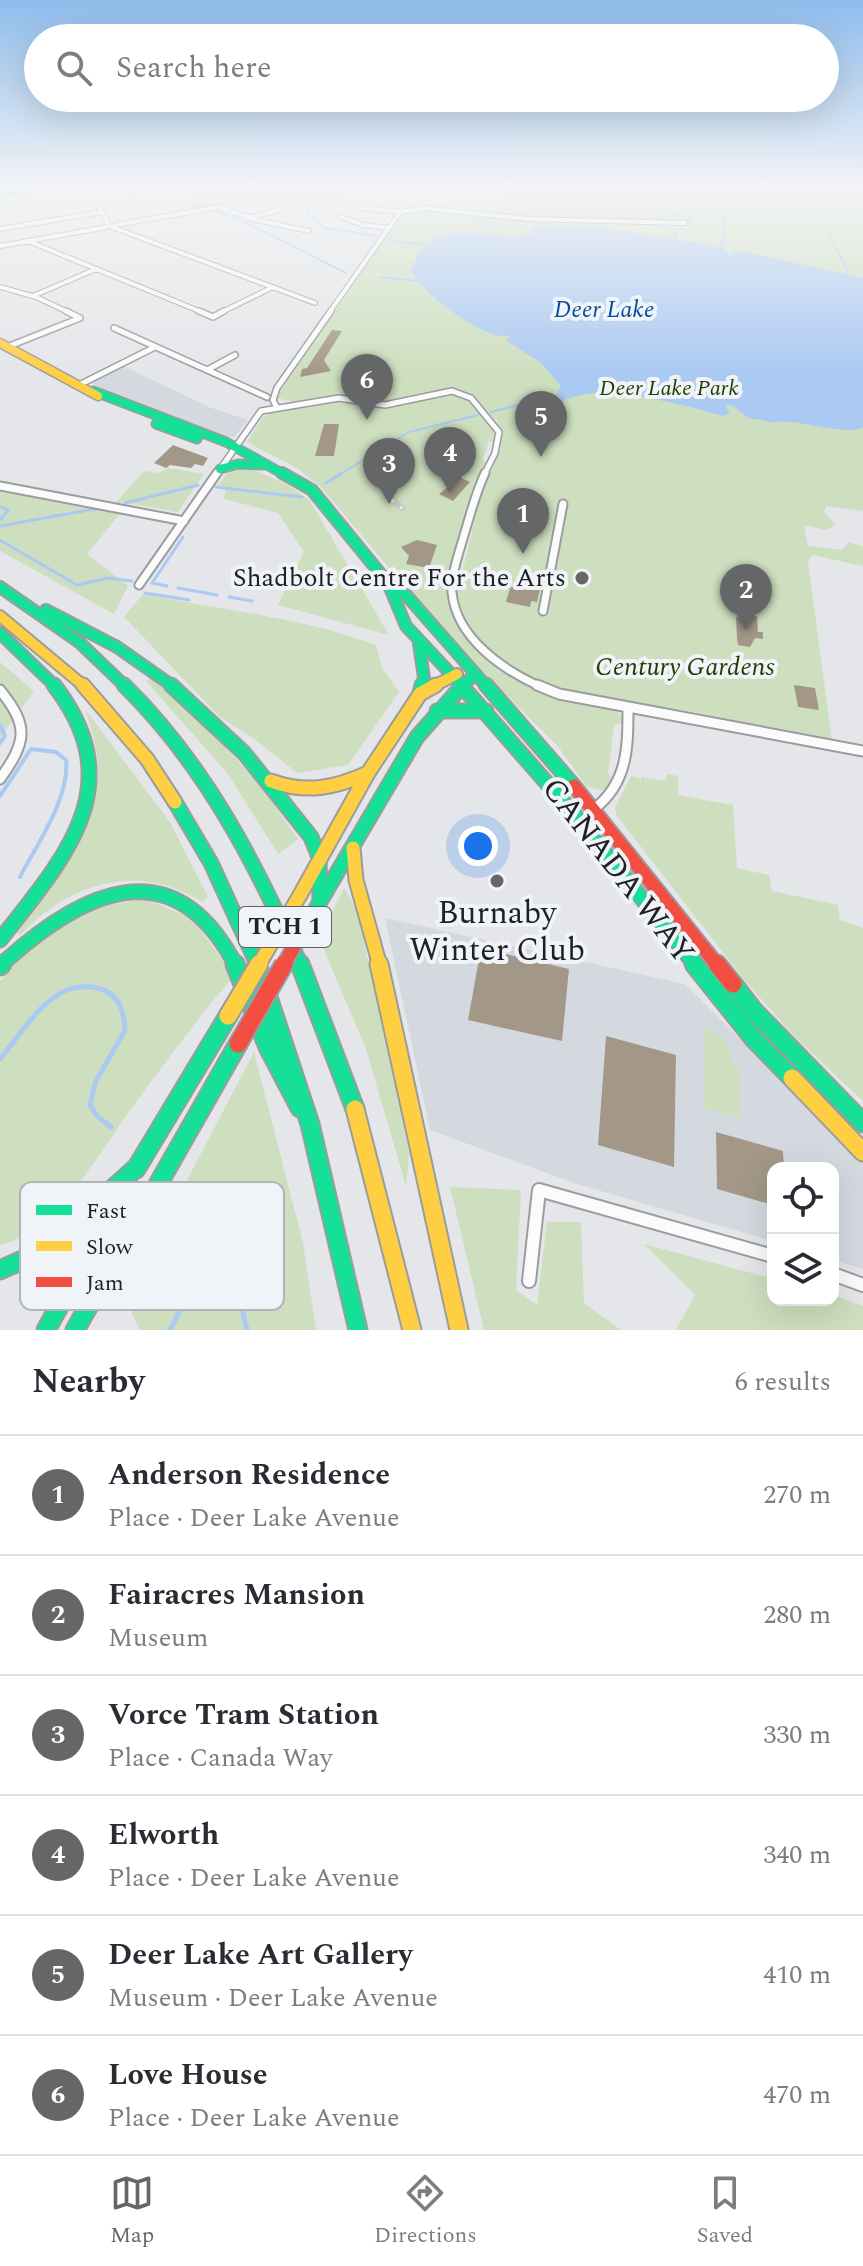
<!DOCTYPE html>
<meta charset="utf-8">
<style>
:root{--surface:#fff;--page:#f7f7f7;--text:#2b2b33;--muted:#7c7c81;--line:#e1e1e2;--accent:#656668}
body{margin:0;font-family:Spectral,serif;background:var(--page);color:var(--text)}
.controls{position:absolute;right:24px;bottom:24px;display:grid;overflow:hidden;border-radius:16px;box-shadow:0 8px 32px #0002}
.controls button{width:72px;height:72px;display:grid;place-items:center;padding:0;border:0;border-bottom:2px solid var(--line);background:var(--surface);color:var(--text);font:40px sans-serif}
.you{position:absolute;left:478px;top:846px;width:28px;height:28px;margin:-20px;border:6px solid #fff;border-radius:50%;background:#1a73e8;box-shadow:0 0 0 12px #1a73e833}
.badge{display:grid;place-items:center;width:52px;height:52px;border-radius:50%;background:var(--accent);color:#fff;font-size:26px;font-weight:700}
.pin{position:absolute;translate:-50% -66px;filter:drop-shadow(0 2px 4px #0008)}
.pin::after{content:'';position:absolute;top:42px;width:28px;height:24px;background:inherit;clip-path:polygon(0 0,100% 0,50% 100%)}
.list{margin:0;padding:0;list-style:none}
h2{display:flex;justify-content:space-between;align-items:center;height:104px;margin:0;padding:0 32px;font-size:34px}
h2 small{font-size:26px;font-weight:400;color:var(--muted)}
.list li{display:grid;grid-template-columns:52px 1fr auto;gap:24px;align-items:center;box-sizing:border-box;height:120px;padding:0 32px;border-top:2px solid var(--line)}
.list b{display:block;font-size:30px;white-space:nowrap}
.list p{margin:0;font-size:26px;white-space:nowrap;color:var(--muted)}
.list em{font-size:26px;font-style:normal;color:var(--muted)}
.icon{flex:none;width:44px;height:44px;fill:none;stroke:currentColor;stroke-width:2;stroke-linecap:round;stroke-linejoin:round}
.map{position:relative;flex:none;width:863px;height:1330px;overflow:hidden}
.search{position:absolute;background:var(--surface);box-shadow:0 8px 32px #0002;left:24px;right:24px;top:24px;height:88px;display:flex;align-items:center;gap:20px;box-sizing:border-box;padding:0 28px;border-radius:44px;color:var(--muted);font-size:30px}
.sheet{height:824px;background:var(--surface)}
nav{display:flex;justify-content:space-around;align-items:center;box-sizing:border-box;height:112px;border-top:2px solid var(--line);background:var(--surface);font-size:22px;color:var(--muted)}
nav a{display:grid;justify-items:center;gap:4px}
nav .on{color:var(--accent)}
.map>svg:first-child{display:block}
</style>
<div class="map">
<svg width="863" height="1330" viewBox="0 0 863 1330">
<rect width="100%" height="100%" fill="#e4e6e9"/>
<!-- built -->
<path fill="#d4d9e0" d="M121 365 209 407 248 420 235 436 226 438 142 408 91 383Z
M385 918 685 984 863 1161V1269L833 1260V1168H773V1241L577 1184 430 1130Z"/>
<!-- green -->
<path fill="#cddfbf" d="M186 189H193L199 195 263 189H334L343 192 329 209 394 215 327 210 295 200H277L234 209 219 205 187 212 175 201 194 198Z
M520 189H863V511L826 506 824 512 836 525 825 530 804 525 808 546 842 550 849 542 863 547V566L812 555 808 562 832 741C781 731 732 719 682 710 600 695 483 696 457 594L484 482 493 468 502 431 497 421 464 391 444 389 385 403 345 395 300 403 276 398 400 215 426 209 497 214 493 212 504 193 515 194Z
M451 394C471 397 498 421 494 443L489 441 483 460 488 464 477 479 456 548 447 592 453 609 476 650 499 671 554 699 611 708 621 715 623 723 614 725 608 774 615 781 606 791 587 787 557 745 449 639 321 487 297 468 247 442 263 417 277 409 303 408 339 400 388 407Z
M248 467 288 485 310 501 389 635 278 605 304 552 278 513 224 499 226 491 218 485 230 470Z
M169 468 204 474 178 512 121 502 118 516 87 554 128 586 114 614 0 551V488L112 507 144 471 158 473Z
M143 594C222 610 300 617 376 645L382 668 399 692 348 765 297 773 256 740 220 717 124 617Z
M0 662 34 691 0 738Z
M149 677C208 725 256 776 298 839L278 854 228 774 147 682Z
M85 709 170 822 208 897 202 902C138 861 69 883 20 935L17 933C46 897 96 822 98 775 99 752 92 731 85 709Z
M667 774 678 776V795L733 805 737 868 769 875 772 891 838 905 840 920 863 928V1101L795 1037 746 982 617 816 615 808 631 776 640 778V786L641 777 666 781Z
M344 888 357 910 387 1048 409 1154 406 1186 366 1049 319 938Z
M146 899 193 919 234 976C199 1016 168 1059 136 1102 103 1146 57 1233 0 1245V981L24 953 83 909Z
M704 1028C724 1033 731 1044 732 1065L739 1067 740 1118 704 1108Z
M254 1052 303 1243 316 1330H140L125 1299Z
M450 1187 521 1190 516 1290 537 1305 547 1222H581L584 1303 621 1330H484Z
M644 1244 773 1279V1300H833V1295L863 1306V1330H676L695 1295Z"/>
<!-- water -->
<path fill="#aac9f3" d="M597 227 710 245 723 248 730 255 736 250 863 278V428C839 436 792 416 770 423 762 418 757 421 750 418 739 413 737 405 725 404L730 414 723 416C685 405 594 380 562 402L557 393 561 386 540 362 507 341 509 336C483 340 422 293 411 271 431 212 482 241 531 234L533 228Z"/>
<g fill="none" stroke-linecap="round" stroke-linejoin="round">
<!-- stream-far3 -->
<path stroke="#aac9f3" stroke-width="2" d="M107 189 138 199
M637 189 655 196 653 204 657 207 689 218V223L675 233 674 242
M710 189 725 202 722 248
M304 196 308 216 317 219 324 228 376 236
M149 197 173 189
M144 200 204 208
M212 210 251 225 346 273
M832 228 830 238 847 268V276
M387 240 427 245
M381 277 419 281
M491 412 561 394
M339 475 409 432 478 415"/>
<!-- stream-far2 -->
<path stroke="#aac9f3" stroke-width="3" d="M326 483 342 473
M216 487 302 497
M125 503 198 485
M0 507 8 510 0 520
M0 526 100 508
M0 540 77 585 108 578 132 581
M167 586 152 583 183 537
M178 588 217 595
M145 593 189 600
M229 597 252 601"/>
<!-- stream-far1 -->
<path stroke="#aac9f3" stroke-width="4" d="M0 725 5 736 0 743
M0 796 31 749 56 752 66 760C70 798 37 844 20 877"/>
<!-- stream -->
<path stroke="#aac9f3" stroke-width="5" d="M0 1059C26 1029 53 974 101 989 120 995 124 1013 125 1030L96 1081 90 1105 97 1116 111 1127
M189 1291 212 1296 239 1295 247 1330
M170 1330 224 1222 220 1200 202 1186"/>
</g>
<!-- building -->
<path fill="#a39887" d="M332 330 342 331 324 360 331 371 300 377 302 369 307 368Z
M324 424H339L334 456H315Z
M173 445 208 458 203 466 195 464 191 468 170 465 166 468 154 463Z
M466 447 469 451 461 478 470 482 453 501 439 494 457 480 443 478 453 451Z
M417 540 437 545 429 568 406 564 409 556 401 547Z
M534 584 541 585 537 602 531 601 530 607 506 602 510 588 515 585 533 589Z
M747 615 757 616 758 632H763V639L755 638 750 647 738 645 737 638 736 617 747 619Z
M794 685 815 688 819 710 798 707Z
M481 948 569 969 562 1041 468 1020Z
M606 1036 676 1055 674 1167 598 1145Z
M716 1132 783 1151 784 1168H773V1205L717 1189Z"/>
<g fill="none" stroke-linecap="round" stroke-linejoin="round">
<!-- street-far4 casing -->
<g stroke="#9b9c9e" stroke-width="6">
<path id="street-far4" d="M89 189 109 225
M363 208 400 212 426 208 528 219 685 223
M339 216 363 225 388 228
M248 218 279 210
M115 225 219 207 256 220 309 231
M112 227 315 303
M0 229 102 212
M28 241 204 313
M0 246 107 227
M0 287 36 297 70 313
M33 296 96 269
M220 313 273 287
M329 313 400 212"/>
</g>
<!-- street-far3 casing -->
<g stroke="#9b9c9e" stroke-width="8">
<path id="street-far3" d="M66 311 80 318
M199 311 213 317 224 311
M114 328 267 397
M7 347 80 318
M207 370 235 355
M81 384 155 347
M276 406 273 400 277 388 331 311
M216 475 261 411 339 398 385 405 452 391 471 398 499 432 495 453 484 475"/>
</g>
<!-- street-far2 casing -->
<g stroke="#9b9c9e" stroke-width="11">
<path id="street-far2" d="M485 473C476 492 471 512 465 532 460 550 451 573 452 592 456 638 503 670 541 687
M0 486 184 521
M139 585 217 473
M543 611 563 504"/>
</g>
<!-- street-far1 casing -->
<g stroke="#9b9c9e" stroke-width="13">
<path id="street-far1" d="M537 685 559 694 863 751
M0 690C30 727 26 742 0 779
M594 809C628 783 628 747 628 707"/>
</g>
<!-- street casing -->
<g stroke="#9b9c9e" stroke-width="16">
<path id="street" d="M833 1274 863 1285
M529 1281 539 1190 773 1256"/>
</g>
<!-- fast-far4 casing -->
<g stroke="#9b9c9e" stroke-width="8">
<path id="fast-far4" d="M0 194 32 189"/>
</g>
<!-- fast-far3 casing -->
<g stroke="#9b9c9e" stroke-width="11">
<path id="fast-far3" d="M93 391 226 442 285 475
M156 424 197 439
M220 469 238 464 263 465"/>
</g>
<!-- fast-far2 casing -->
<g stroke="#9b9c9e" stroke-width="14">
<path id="fast-far2" d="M282 473 312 490 388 583 407 596 487 687
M388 583 406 626 463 687
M0 587 79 642 126 687
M46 610 117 647 174 687
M0 633 56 687
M419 644 424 678 422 687
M461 687 473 676"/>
</g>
<!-- fast-far1 casing -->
<g stroke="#9b9c9e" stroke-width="17">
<path id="fast-far1" d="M124 685C204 763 257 865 301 966
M171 685 244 753 311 837 319 857 320 900
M461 685 574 814 696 966
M486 685 574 786
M420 694 422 685
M437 711H486
M175 802 211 863 258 966
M311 917 417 737 463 685
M0 940C65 857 132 786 54 685
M0 966C79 893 173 844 236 966"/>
</g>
<!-- fast casing -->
<g stroke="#9b9c9e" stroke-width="21">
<path id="fast" d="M235 964 268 1047 300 1108
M257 964 310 1124 358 1330
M300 964 355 1109
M694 964 754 1039 792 1078
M0 966 2 964
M733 984 753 1010 863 1123
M136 1169 228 1016
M0 1270 45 1250 136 1168
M46 1330 126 1187
M75 1330 238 1044"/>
</g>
<!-- slow-far3 casing -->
<g stroke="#9b9c9e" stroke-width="11">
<path id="slow-far3" d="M0 343 98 396"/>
</g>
<!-- slow-far2 casing -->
<g stroke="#9b9c9e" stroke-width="14">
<path id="slow-far2" d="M0 616 85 687
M432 687 457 674"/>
</g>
<!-- slow-far1 casing -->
<g stroke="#9b9c9e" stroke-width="17">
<path id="slow-far1" d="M83 685 147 759 175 802
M271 781C306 794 335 788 368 773
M353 848 356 880 380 966
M300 895 368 773 420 694 436 685"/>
</g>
<!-- slow casing -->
<g stroke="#9b9c9e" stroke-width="21">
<path id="slow" d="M379 964 459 1330
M792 1078 863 1152
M355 1109 412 1330"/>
</g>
<!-- jam-far1 casing -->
<g stroke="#9b9c9e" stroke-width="17">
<path id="jam-far1" d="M574 786 718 966"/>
</g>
<!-- jam casing -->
<g stroke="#9b9c9e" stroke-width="21">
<path id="jam" d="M717 964 733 984"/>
</g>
<!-- street-far4 -->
<use href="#street-far4" stroke="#fbfbfc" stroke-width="4"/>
<!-- street-far3 -->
<use href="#street-far3" stroke="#fbfbfc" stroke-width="5"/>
<!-- street-far2 -->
<use href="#street-far2" stroke="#fbfbfc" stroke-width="7"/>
<!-- street-far1 -->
<use href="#street-far1" stroke="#fbfbfc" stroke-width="9"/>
<!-- street -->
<use href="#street" stroke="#fbfbfc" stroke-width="12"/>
<!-- fast-far4 -->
<use href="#fast-far4" stroke="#16e098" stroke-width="6"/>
<!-- fast-far3 -->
<use href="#fast-far3" stroke="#16e098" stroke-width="8"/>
<!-- fast-far2 -->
<use href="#fast-far2" stroke="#16e098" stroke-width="10"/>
<!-- fast-far1 -->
<use href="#fast-far1" stroke="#16e098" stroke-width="13"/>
<!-- fast -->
<use href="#fast" stroke="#16e098" stroke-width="17"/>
<!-- slow-far3 -->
<use href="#slow-far3" stroke="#ffcf43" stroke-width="8"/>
<!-- slow-far2 -->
<use href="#slow-far2" stroke="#ffcf43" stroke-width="10"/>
<!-- slow-far1 -->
<use href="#slow-far1" stroke="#ffcf43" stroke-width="13"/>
<!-- slow -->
<use href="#slow" stroke="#ffcf43" stroke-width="17"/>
<!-- jam-far1 -->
<use href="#jam-far1" stroke="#f24e42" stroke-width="13"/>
<!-- jam -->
<use href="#jam" stroke="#f24e42" stroke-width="17"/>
<!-- rail casing -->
<g stroke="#c9c9ca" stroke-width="6">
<path id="rail" d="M388 497 402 508"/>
</g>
<!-- rail -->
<use href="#rail" stroke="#f0f3f7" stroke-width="3" stroke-dasharray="8" stroke-linecap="butt"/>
<!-- slow-bridge-far1 casing -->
<g stroke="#9b9c9e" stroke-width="17" stroke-linecap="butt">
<path id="slow-bridge-far1" d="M258 966 300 895"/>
</g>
<!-- slow-bridge casing -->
<g stroke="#9b9c9e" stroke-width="21" stroke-linecap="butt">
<path id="slow-bridge" d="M228 1016 259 964"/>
</g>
<!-- jam-bridge-far1 casing -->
<g stroke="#9b9c9e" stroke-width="17" stroke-linecap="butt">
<path id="jam-bridge-far1" d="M283 966 311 917"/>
</g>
<!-- jam-bridge casing -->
<g stroke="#9b9c9e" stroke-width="21" stroke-linecap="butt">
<path id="jam-bridge" d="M238 1044 284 964"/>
</g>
<!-- slow-bridge-far1 -->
<use href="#slow-bridge-far1" stroke="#ffcf43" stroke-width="13"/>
<!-- slow-bridge -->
<use href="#slow-bridge" stroke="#ffcf43" stroke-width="17"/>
<!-- jam-bridge-far1 -->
<use href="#jam-bridge-far1" stroke="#f24e42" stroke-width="13"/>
<!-- jam-bridge -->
<use href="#jam-bridge" stroke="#f24e42" stroke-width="17"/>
</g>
<!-- sky -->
<linearGradient id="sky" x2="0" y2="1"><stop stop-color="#8fbcec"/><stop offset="0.5" stop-color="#f3f4f5"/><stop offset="1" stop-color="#f3f4f5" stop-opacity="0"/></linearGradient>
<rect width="863" height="375" fill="url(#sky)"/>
<!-- markers -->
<g fill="#656668" stroke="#f0f3f7" stroke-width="3">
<circle cx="582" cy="578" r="8"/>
<circle cx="497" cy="881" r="8"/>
</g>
<g text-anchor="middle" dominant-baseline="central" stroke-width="8" stroke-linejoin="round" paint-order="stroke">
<!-- far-park labels -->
<g font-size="22" font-style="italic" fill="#233c00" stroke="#f0f3f7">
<text x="669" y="388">Deer Lake Park</text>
</g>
<!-- far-water labels -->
<g font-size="24" font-style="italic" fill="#014da0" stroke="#f0f3f7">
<text x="604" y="310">Deer Lake</text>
</g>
<!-- shield labels -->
<rect fill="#f0f3f7" stroke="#5e6063" stroke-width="2" x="239" y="907" width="92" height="40" rx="6"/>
<g font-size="24" font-weight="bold" fill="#202123">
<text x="285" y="927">TCH 1</text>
</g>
<!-- poi labels -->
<g font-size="26" fill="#202123" stroke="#f0f3f7" text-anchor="end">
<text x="566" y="578">Shadbolt Centre For the Arts</text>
</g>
<!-- park labels -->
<g font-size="26" font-style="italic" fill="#233c00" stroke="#f0f3f7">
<text x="685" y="667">Century Gardens</text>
</g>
<!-- near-street labels -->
<g font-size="32" fill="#202123" stroke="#f0f3f7">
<text transform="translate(618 871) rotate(52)">CANADA WAY</text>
</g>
<!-- near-poi labels -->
<g font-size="32" fill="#202123" stroke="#f0f3f7">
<text x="497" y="913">Burnaby<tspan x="497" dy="37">Winter Club</tspan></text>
</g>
</g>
<!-- legend -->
<rect x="20" y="1182" width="264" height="128" rx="12" fill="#f0f3f7" stroke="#b2b4b7" stroke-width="2"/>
<rect x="36" y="1205" width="36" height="10" fill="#16e098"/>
<rect x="36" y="1241" width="36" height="10" fill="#ffcf43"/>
<rect x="36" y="1277" width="36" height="10" fill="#f24e42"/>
<g font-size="22" fill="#202123">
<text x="86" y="1218">Fast</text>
<text x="86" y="1254">Slow</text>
<text x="86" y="1290">Jam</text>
</g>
</svg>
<div class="controls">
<button><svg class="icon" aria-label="locate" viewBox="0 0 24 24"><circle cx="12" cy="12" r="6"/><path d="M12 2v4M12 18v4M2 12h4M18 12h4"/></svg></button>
<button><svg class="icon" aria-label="layers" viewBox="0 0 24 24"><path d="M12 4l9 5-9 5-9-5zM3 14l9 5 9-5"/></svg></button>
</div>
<div class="you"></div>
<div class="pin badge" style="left:523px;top:554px">1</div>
<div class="pin badge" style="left:746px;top:630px">2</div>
<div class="pin badge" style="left:389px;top:504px">3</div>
<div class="pin badge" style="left:450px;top:493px">4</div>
<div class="pin badge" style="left:541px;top:457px">5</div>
<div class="pin badge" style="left:367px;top:420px">6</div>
<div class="search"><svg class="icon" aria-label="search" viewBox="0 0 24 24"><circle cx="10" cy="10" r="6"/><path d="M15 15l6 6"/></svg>Search here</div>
</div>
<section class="sheet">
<h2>Nearby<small>6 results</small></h2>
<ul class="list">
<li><span class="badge">1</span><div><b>Anderson Residence</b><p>Place · Deer Lake Avenue</p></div><em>270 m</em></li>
<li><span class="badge">2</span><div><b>Fairacres Mansion</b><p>Museum</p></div><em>280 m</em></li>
<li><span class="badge">3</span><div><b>Vorce Tram Station</b><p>Place · Canada Way</p></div><em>330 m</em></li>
<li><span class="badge">4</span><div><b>Elworth</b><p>Place · Deer Lake Avenue</p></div><em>340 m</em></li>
<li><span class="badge">5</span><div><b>Deer Lake Art Gallery</b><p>Museum · Deer Lake Avenue</p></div><em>410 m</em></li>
<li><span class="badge">6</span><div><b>Love House</b><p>Place · Deer Lake Avenue</p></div><em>470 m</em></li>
</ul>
</section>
<nav>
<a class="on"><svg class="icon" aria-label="map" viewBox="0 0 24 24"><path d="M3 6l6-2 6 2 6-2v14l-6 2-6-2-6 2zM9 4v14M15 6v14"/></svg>Map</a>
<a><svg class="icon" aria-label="directions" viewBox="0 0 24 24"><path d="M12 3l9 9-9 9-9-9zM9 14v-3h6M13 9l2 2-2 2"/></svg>Directions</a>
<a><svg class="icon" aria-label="saved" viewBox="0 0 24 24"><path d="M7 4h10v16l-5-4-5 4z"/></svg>Saved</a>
</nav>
